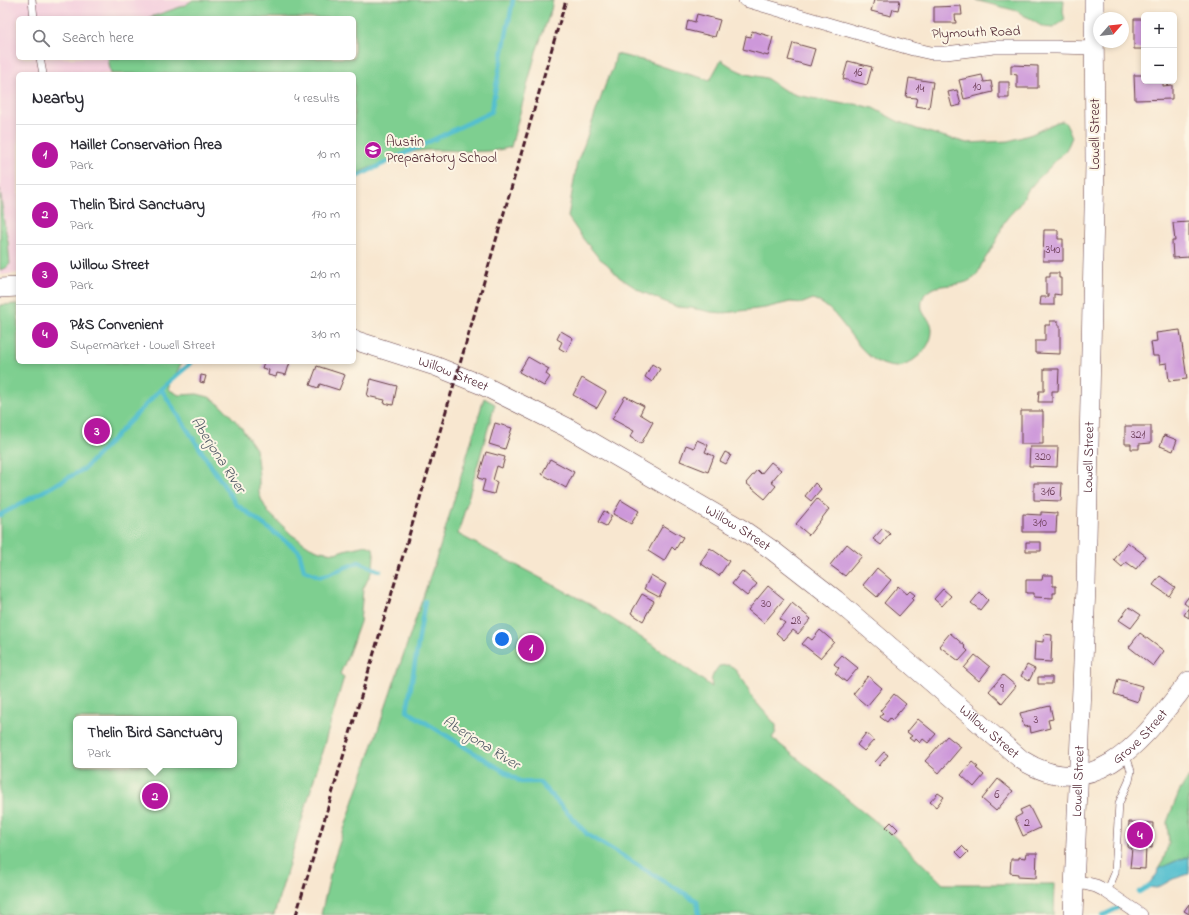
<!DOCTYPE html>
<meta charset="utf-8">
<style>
:root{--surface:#fff;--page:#f2f2f3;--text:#2b2b33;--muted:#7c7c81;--line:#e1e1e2;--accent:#b5179e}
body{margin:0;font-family:"Indie Flower",sans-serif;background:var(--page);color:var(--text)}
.controls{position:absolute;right:12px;top:12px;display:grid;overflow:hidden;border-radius:6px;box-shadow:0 2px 6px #0003}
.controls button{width:36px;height:36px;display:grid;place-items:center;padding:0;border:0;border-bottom:1px solid var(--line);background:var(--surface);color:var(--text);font:20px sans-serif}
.compass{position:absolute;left:1093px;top:12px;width:36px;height:36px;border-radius:50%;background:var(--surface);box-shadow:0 2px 6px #0003;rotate:62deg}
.you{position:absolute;left:502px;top:639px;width:14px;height:14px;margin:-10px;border:3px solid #fff;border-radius:50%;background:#1a73e8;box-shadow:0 0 0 6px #1a73e833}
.badge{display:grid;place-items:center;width:26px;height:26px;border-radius:50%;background:var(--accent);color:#fff;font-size:13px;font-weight:700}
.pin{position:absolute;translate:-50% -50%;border:2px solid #fff;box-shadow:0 1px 4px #0006}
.popup{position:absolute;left:73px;top:716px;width:164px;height:52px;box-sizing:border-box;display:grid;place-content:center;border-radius:6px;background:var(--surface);filter:drop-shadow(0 1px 3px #0005);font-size:13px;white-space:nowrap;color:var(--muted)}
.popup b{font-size:15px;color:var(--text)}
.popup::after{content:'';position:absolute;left:50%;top:100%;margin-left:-8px;border:8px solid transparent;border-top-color:var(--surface)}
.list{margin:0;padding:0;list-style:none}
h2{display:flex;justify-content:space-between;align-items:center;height:52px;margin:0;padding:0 16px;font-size:17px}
h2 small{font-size:13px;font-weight:400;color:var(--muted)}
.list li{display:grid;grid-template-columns:26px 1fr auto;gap:12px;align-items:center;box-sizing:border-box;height:60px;padding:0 16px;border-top:1px solid var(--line)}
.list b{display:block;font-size:15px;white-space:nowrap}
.list p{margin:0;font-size:13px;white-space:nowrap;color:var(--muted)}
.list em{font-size:13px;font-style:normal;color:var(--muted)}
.icon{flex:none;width:22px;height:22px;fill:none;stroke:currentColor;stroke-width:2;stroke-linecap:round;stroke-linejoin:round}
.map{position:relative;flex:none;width:1189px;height:915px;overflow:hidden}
.search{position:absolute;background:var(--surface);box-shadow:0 2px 6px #0003;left:16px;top:16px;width:340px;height:44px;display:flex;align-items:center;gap:10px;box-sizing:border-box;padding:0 14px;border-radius:6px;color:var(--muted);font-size:15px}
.panel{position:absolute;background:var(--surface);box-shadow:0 2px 6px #0003;left:16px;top:72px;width:340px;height:292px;border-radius:6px}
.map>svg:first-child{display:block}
</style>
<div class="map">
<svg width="1189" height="915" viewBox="0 0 1189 915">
<rect width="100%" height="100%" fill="#fcf5e5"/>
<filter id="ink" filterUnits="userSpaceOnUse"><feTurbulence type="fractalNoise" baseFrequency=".025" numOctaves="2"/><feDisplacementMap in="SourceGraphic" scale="8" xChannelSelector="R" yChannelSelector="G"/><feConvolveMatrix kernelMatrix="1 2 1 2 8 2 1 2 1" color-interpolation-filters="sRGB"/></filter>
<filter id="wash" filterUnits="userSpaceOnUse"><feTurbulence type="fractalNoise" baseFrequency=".012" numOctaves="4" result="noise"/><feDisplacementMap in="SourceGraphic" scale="16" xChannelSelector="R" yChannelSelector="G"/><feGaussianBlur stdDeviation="0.9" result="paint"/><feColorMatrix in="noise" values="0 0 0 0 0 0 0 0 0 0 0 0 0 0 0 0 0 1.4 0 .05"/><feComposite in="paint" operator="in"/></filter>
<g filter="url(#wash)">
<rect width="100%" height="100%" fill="#f8e7d0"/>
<!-- built -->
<path fill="#f4cfde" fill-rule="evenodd" d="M0 0H537L354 74H18V273L0 275ZM18 18H354V58H18Z"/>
<!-- green -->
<path fill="#7ecf90" stroke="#64775e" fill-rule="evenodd" d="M193 0H553L551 10 536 52 511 147C479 157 446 146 413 152 402 154 394 159 384 163 373 167 362 169 354 177V74H111L108 58H354V18H148L183 6Z
M975 0H1064L1063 12 1065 20 1053 28 1043 27 1017 11Z
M616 54 650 62 673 70 710 80 721 60 735 69 746 74 766 78 784 90 796 95 844 104H855L873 108 897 121 917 129 967 143 1009 141 1032 134 1057 122 1063 121 1067 125 1072 137C1070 141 1069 145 1067 148 1065 152 1060 156 1057 159 1048 170 1037 179 1028 190 1025 195 1022 201 1018 206 1013 212 1007 217 1003 224 1000 231 998 240 993 246 990 252 985 258 982 264 979 269 978 276 972 279 960 288 938 282 927 292 921 297 920 308 924 314 926 318 930 320 931 324 935 337 926 351 916 358 911 362 904 367 897 367 856 366 847 311 813 299L803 303 790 302 765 308 724 313 711 312 691 308 677 307 642 292 619 277 607 264 599 258 584 240 568 217 577 162 584 145 606 83 613 68Z
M0 189 4 222 8 241 10 264 6 268 0 270Z
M18 304V362H182L168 389 179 395 197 394 209 397 223 407 241 427 256 449 259 476V493L262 501 268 512 292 535 310 547 320 551 335 553 344 550 366 545 373 548 374 554 373 569 363 589 360 622 347 658 340 674 344 677 274 915H0V305ZM76 719H234V765H76Z
M484 398 495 404 458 534 591 605 671 657 712 687C710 678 713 674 719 666L728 665 733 667 745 683 753 699 776 725V732L772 738 895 837 943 884H1055L1054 915H321L333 862 440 547Z
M1189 776V857C1177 859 1169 865 1158 869L1163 861 1169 842 1167 822 1179 792Z"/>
<!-- water -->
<path fill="#54bfcf" stroke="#4f6f7d" d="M1189 857V874L1173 879 1157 888 1146 887 1157 874 1158 869C1169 865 1177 859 1189 857Z"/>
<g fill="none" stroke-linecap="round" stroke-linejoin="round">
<!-- stream -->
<path stroke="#54bfcf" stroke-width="4.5" d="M354 178 491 112 513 0
M161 389 236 504 299 551 304 570 321 577 359 562 380 571
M0 515 84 469 161 389 190 364 191 362
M425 601 407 711 521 782H539L588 835 697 901 699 915
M1139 892 1152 884
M1103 915 1118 908"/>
</g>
<g id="blocks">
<!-- building -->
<path fill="#cd98da" d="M874 0H900L898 10 893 9 891 16 871 11Z
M961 6 962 15H955L956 23H934V7Z
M697 14 720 20 715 37 686 30 688 20 695 22Z
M1134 19H1144V49H1134Z
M752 31 773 37 768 56 743 49 746 36 751 37Z
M793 43 815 49 810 66 788 60Z
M848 61 872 67 867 85 843 79Z
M1011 65 1038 66V88H1017V75L1011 74Z
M982 75 984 82 991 81 993 92 964 99 959 80Z
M1134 75H1144V81H1163V86L1172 85V99L1135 100Z
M909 78 933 82 929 108 915 106 917 98 906 97Z
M999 82H1009V98H999Z
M957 90 961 105 952 107 948 92Z
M1189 222V257L1173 258 1172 241H1175L1173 223Z
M1044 230H1058V239H1063V261H1043Z
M1050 273H1059V278H1061V295L1054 294V305H1040L1041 297H1049V294H1046V277H1050Z
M1050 321H1058V325H1060V354L1035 353V341H1045V325H1050Z
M1180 330 1187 379 1169 381 1167 363 1160 364 1159 356H1153L1151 342 1157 341 1156 333Z
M561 331 573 338 566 352 559 348 562 342 557 339Z
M528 357 549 369 546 374 550 377 544 386 519 372Z
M264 362H290L286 375 277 373 276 377 268 375 269 370 262 368Z
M652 364 660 369 652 382 645 377Z
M317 366 345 375 339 390 320 384 318 388 310 385Z
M1044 369H1059L1058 391H1052V402H1038L1039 391H1044Z
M201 375 206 376 204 383 200 382Z
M582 378 606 392 597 408 573 395Z
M371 379 397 386 393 405 384 403 385 400 367 396Z
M625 396 644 406 640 414 653 422 641 444 630 437 634 431 612 419Z
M1021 411H1043V444H1021Z
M495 423 512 428 505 449 489 444Z
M1125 426H1151V443L1139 444V449H1131V444H1125Z
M1164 435 1177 440 1173 451 1160 446Z
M697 440 708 445 705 452 714 456 708 472 680 461 686 445 694 448Z
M1030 447H1058L1057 467 1029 466Z
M486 452 505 457 502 468 497 466 493 480 497 482 494 494 482 491 485 480 478 478Z
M725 452 731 455 726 464 720 461Z
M550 459 574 472 566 488 542 474Z
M771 462 781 470 771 482 776 486 765 499 746 483 757 470 761 474Z
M815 483 821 489 811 501 805 496Z
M1034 483H1062L1061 501 1034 500Z
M817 499 829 509 809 535 796 524Z
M621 500 639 511 631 524 613 514Z
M604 511 612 516 606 526 598 522Z
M1041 512 1057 513 1056 532H1023V514L1041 515Z
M663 525 683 537 675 550 672 547 664 561 648 551Z
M883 528 890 534 881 545 873 539Z
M1026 542H1041V551H1026Z
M1127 542 1146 556 1136 569 1126 562 1122 567 1114 560Z
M847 544 862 556 845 576 830 565Z
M710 548 729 561 719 576 700 563Z
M877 568 891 580 877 597 863 585Z
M742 571 757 584 747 596 732 584Z
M651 575 666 584 659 597 644 589Z
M1043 575H1053V586H1056V593H1053V598L1034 597V593H1026V580H1042Z
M1160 576 1175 587 1169 596 1153 585Z
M768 586 784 599 764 623 748 610Z
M898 586 907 594 910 591 915 595 912 598 914 599 899 616 884 603Z
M943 589 951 596 942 606 934 599Z
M980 592 988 600 980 610 971 603Z
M642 594 654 601 643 621 631 613Z
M1189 596V607L1184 603Z
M792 603 811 619 798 634 793 630 784 640 776 633 785 623 780 619Z
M1129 607 1141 615 1131 628 1119 620Z
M1189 607V618L1184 615Z
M820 630 834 642 820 658 802 644 808 637 812 640Z
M950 633 965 646 964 647 968 651 959 661 939 646Z
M1140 633 1164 651 1153 666 1129 647Z
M1044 634 1052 635 1051 662 1034 661 1035 641 1043 642Z
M842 655 858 668 846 682 835 673 839 668 834 664Z
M975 655 990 667 979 681 964 668Z
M1027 665 1035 669 1029 681 1021 676Z
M1003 675 1016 686 1002 703 989 691Z
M868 676 882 688 867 706 853 694Z
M1038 677H1052V684H1038Z
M1118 679 1142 686 1138 702 1114 694Z
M894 694 906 704 892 720 890 718 887 722 880 717 883 713 880 711Z
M1050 706 1053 719 1048 720 1050 728 1031 733 1030 726 1024 727 1020 713Z
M918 719 936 734 928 743 923 739 920 743 916 739 914 742 909 738 912 736 907 732Z
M866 733 874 740 864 751 857 745Z
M947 736 961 747 939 773 925 761Z
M884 752 888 755 879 766 875 762Z
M972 762 978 767 976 768 984 775 974 787 961 775Z
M998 779 1013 791 996 811 982 799Z
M938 793 944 797 936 807 930 802Z
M1029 806 1040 828 1023 836 1015 818 1022 814 1020 810Z
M891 822 898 829 893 834 886 827Z
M1129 822 1153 823 1152 848 1146 847 1145 869 1130 868 1132 848H1128Z
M962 846 968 852 962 858 956 852Z
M1026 853H1037L1036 878 1018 877V874L1010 873 1011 859H1019V857L1025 858Z
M1189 904V914L1184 911Z"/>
</g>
</g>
<g filter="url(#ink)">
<use href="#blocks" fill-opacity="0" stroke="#643d44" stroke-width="1"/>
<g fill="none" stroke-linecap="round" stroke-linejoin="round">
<!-- lane casing -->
<g stroke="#643d44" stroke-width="8">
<path id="lane" d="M32 0 34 18
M40 58 43 74
M1107 892 1115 873 1119 803 1129 781 1131 771 1126 755"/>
</g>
<!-- street casing -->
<g stroke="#643d44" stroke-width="14">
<path id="street" d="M745 0 913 49 931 53H946L994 47H1056L1095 48
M1075 881 1096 886 1104 890 1141 915"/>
</g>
<!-- secondary casing -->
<g stroke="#643d44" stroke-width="20">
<g id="secondary">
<path d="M0 288 18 287"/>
<path id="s1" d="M354 340 435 366 482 385 566 427 743 530 772 550 836 600 1022 760C1098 808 1147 733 1189 681"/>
<path id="s2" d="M1073 915 1086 586 1095 163 1094 0"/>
</g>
</g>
<!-- lane -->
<use href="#lane" stroke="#fff" stroke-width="7"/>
<!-- street -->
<use href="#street" stroke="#fff" stroke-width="13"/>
<!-- secondary -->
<use href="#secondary" stroke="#fff" stroke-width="19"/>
<!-- rail -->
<path stroke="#4a1f2b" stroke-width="3" stroke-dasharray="6 3" stroke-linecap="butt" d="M296 915 457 374 566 0"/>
</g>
</g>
<!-- icons -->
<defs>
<g id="school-disc" transform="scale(0.9)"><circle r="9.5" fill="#b5179e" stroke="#fcf5e5"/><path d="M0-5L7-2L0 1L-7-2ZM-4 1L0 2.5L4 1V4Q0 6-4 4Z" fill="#fff"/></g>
</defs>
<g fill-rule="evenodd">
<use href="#school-disc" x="373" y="150"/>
</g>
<g text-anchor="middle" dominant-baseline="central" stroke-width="4" stroke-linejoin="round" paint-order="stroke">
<!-- number labels -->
<g font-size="12" fill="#6b3d57">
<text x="858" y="73">16</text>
<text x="977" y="87">10</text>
<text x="920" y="89">14</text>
<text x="1053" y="250">340</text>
<text x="1138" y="435">321</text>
<text x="1043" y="457">320</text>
<text x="1048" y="492">316</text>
<text x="1040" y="523">310</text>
<text x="766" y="604">30</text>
<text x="796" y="621">28</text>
<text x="1002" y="689">9</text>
<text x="1036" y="720">3</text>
<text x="997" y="795">6</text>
<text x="1027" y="823">2</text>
</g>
<!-- street labels -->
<g font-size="14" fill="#4a1f2b" stroke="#fcf5e5">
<text transform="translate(976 33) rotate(-2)">Plymouth Road</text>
<text transform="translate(1095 134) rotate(-90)">Lowell Street</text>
<text stroke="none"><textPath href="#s1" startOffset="105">Willow Street</textPath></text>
<text stroke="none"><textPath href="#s2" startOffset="458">Lowell Street</textPath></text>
<text stroke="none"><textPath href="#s1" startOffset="429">Willow Street</textPath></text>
<text stroke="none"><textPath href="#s1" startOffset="753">Willow Street</textPath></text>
<text stroke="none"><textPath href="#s1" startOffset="930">Grove Street</textPath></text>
<text stroke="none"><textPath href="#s2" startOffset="134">Lowell Street</textPath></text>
</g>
<!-- poi labels -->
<g font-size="14" fill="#4a1f2b" stroke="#fcf5e5" text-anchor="start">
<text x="386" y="142">Austin<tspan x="386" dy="16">Preparatory School</tspan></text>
</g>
<!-- water labels -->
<g font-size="15" font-style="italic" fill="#4e5764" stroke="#fcf5e5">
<text transform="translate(218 455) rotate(57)">Aberjona River</text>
<text transform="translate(481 743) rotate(32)">Aberjona River</text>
</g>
</g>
</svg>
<div class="controls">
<button>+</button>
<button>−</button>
</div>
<svg class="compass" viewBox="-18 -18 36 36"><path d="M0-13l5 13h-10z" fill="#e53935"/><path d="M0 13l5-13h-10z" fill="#7c7c81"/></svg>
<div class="you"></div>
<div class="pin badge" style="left:531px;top:648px">1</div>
<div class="pin badge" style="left:155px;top:796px">2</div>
<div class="popup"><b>Thelin Bird Sanctuary</b>Park</div>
<div class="pin badge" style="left:97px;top:431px">3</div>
<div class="pin badge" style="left:1140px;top:835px">4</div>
<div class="search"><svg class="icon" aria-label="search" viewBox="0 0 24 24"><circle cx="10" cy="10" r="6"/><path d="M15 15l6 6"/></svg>Search here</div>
<section class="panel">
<h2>Nearby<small>4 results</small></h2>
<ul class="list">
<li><span class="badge">1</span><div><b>Maillet Conservation Area</b><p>Park</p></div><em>10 m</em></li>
<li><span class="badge">2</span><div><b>Thelin Bird Sanctuary</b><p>Park</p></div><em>170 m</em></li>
<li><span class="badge">3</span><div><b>Willow Street</b><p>Park</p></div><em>210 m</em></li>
<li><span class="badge">4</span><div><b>P&amp;S Convenient</b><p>Supermarket · Lowell Street</p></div><em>310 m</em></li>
</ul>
</section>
</div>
